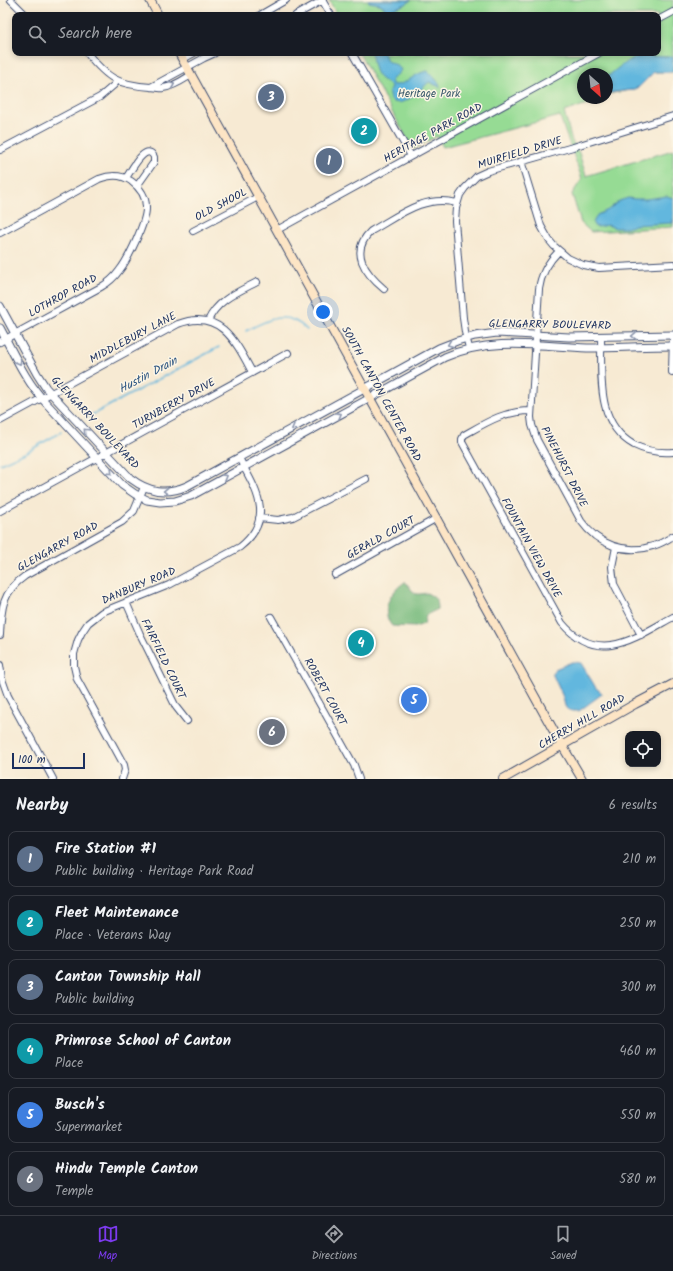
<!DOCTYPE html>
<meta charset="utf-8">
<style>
:root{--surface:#171b24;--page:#20242c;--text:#f1f3f6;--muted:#9ea1a6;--line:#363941;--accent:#7c3aed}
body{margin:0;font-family:Kalam,sans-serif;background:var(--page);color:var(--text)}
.controls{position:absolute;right:12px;bottom:12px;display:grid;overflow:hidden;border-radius:8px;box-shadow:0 2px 6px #0003}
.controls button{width:36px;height:36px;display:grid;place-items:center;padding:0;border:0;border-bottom:1px solid var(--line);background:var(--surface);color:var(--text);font:20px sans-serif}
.compass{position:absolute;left:577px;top:68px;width:36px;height:36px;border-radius:50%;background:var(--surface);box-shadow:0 2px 6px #0003;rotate:153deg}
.scale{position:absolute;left:12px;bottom:10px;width:73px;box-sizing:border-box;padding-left:4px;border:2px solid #1b2f5e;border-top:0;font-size:11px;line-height:14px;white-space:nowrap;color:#1b2f5e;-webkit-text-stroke:3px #fcf5e5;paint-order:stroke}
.you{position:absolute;left:323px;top:312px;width:14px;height:14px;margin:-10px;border:3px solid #fff;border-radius:50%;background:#1a73e8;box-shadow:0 0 0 6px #1a73e833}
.badge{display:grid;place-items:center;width:26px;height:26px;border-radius:50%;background:var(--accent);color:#fff;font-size:13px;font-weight:700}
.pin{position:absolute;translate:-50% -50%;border:2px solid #fff;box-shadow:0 1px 4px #0006}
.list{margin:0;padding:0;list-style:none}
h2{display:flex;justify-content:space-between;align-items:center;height:52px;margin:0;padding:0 16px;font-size:17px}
h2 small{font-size:13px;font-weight:400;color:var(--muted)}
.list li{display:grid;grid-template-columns:26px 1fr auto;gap:12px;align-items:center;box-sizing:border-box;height:56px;margin:0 8px 8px;padding:0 8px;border:1px solid var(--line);border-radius:8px}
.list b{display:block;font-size:15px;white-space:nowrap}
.list p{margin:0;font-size:13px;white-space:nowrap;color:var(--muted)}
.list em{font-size:13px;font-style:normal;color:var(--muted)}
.icon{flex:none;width:22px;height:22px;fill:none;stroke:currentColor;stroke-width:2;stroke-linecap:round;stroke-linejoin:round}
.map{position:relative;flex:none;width:673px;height:779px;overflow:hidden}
.search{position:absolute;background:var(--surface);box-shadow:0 2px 6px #0003;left:12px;right:12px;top:12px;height:44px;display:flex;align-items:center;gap:10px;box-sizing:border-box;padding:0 14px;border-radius:8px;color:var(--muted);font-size:15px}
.sheet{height:436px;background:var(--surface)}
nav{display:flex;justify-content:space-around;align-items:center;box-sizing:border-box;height:56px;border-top:1px solid var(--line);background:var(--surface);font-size:11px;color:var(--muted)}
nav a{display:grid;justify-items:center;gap:2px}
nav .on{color:var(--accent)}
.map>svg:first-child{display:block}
</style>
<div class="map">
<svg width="673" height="779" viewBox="0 0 673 779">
<rect width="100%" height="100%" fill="#fcf5e5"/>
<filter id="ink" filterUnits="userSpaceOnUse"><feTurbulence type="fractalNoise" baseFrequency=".025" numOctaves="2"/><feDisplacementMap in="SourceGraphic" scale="8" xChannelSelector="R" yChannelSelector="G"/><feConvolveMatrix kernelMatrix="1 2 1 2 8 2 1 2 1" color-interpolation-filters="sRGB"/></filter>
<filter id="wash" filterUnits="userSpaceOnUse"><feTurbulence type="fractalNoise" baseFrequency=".012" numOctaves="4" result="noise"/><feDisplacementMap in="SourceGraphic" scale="16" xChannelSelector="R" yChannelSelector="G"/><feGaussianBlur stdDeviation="0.9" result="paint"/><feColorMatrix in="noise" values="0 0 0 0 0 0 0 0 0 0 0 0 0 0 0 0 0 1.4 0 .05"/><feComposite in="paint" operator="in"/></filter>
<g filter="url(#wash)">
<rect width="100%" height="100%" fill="#f7ead3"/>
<!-- green -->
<path fill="#96db94" stroke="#588579" d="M329 0H673V72H654L639 87 631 90 607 94V74H583V98H604L564 112 572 141 579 153 586 176 673 150V227L591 232 581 223 572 194 582 179C575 157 566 137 560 116L443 147 437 136 413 149 359 53H658V15H337Z"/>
<!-- forest -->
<path fill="#78bb7e" stroke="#4a756e" d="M405 582C416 593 411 596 427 593 435 598 438 599 438 609L426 615 424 624 415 627 392 626C379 611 391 591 405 582Z"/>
<!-- water -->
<path fill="#62b7de" stroke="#3e739e" d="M368 0H411L406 4 393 9 390 15H386L384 7 380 4 369 2Z
M371 53H384L387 61C393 64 397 64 401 70 398 75 394 76 391 81L393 85C406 86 415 72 428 71L439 83 440 87 429 82C421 89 406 106 394 102 391 101 389 98 389 95 388 91 391 89 391 86 388 82 384 82 380 78 373 71 374 62 371 53Z
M643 56 673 57V72H654L639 87 631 90 608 93 607 77C620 67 626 59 643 56Z
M667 196 673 198V223L635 225 627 228H616L607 225 598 227 594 226 593 223 597 215 608 210 619 201 628 198 635 199H646Z
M572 662H574L581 663 596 688 602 693V694L579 711H572L567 709 565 706 563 697 552 673 555 669Z"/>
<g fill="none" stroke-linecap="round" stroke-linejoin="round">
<!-- stream -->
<path stroke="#62b7de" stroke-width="1.5" d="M246 331C268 319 287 309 307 330
M86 418 219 347
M0 464 27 452 61 432"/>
</g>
</g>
<g filter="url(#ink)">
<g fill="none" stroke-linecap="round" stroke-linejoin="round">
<!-- minor casing -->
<g stroke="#3c4b70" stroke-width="8">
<path id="minor" d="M11 0 26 15
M322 0 331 15
M260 15 286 0
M296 15 323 0
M658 20 673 12
M87 53C108 79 118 85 151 87 155 87 159 89 163 88 173 87 183 80 191 75
M352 53 411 156
M183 59 194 53
M151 87 204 58 215 53
M0 150 100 97 114 85 117 81
M521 161 541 226 549 240 554 246 568 258 583 265 599 268 673 264
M126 178C131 171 146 141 154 157V162L137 186
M277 230 599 53
M193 231 258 197
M0 233 99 179C110 175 120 174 131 181 139 187 146 196 146 207 147 221 128 260 119 271 114 278 108 283 101 287L0 342
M559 251C548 262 541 274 539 289L531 417 532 425 537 440 581 521C598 545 626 555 653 546 660 544 667 540 673 536
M384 289C365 273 349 252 371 231 398 216 424 194 457 203
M208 321C217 300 238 292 257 282
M601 337C602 375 595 423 634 445 646 451 660 453 673 452
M469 348 465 332 463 318 455 221 456 208 460 195 465 188 477 176 488 171 573 147 673 116
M672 372 673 335
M531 411C504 411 487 422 464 435L462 439V442L562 623C598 666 635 638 673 617
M0 421 178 324C220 308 236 342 252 372
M0 511 288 353
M259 518 278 520 293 517 366 479
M616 547 612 567 614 584 641 635
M335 575 437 518
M126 602 140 634 151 656 176 707 187 721
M271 617 354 765 359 779
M0 635C1 609 2 592 25 576L122 522 134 511 144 487
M0 665 2 679 8 696 53 779
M122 779 125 770 124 765 77 679 74 666V654L78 640 82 632 88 623 102 612 169 585 240 547C276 518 256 490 239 458"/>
</g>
<!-- tertiary casing -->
<g stroke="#3c4b70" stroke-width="9">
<path id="tertiary" d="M0 306 37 374 46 388 130 478C148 492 166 495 187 486L439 348 457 341 475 336 497 333 569 337 673 335
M0 328C14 354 26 382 46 403L122 485 135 494 147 500 160 502 175 501 191 496 445 357C491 337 539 346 587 348 616 348 645 346 673 346"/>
</g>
<!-- secondary casing -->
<g stroke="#3c4b70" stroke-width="10">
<path id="secondary" d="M150 0 158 15
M179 53 556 735 582 779
M503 779 635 704 673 684"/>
</g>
<!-- minor -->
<use href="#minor" stroke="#fff" stroke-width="6"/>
<!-- tertiary -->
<use href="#tertiary" stroke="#fff" stroke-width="7"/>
<!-- secondary -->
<use href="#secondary" stroke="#fde5c5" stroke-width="8"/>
</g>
<!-- one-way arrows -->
<defs><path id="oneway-chevron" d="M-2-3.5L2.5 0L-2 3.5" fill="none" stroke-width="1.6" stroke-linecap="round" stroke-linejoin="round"/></defs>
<g stroke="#8d97ae">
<use href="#oneway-chevron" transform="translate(172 85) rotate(-23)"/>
<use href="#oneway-chevron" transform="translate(634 336) rotate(179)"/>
<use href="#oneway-chevron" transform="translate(450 344) rotate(158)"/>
<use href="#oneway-chevron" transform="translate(19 362) rotate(61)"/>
<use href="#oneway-chevron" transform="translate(339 415) rotate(-29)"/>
<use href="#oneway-chevron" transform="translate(294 428) rotate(151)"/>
<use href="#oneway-chevron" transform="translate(86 431) rotate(-133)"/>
<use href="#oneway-chevron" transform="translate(110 472) rotate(47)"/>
<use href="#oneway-chevron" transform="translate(225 477) rotate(-29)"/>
<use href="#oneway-chevron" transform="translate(166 491) rotate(179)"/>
</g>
</g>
<g text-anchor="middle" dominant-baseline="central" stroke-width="3" stroke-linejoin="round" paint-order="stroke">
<!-- park labels -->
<g font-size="11" fill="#3a5a6c" stroke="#fcf5e5">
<text x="429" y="94">Heritage Park</text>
</g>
<!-- street labels -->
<g font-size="11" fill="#1b2f5e" stroke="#fcf5e5">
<text transform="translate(433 133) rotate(-29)">HERITAGE PARK ROAD</text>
<text transform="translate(520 153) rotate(-17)">MUIRFIELD DRIVE</text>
<text transform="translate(221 205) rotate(-28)">OLD SHOOL</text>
<text transform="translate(63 296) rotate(-29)">LOTHROP ROAD</text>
<text transform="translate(550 325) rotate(1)">GLENGARRY BOULEVARD</text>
<text transform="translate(133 338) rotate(-28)">MIDDLEBURY LANE</text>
<text transform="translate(381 394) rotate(61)">SOUTH CANTON CENTER ROAD</text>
<text transform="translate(174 404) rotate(-29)">TURNBERRY DRIVE</text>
<text transform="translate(95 423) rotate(47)">GLENGARRY BOULEVARD</text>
<text transform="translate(564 467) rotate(63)">PINEHURST DRIVE</text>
<text transform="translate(381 538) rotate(-29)">GERALD COURT</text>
<text transform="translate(58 547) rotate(-29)">GLENGARRY ROAD</text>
<text transform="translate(531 548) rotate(61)">FOUNTAIN VIEW DRIVE</text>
<text transform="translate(139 586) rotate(-23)">DANBURY ROAD</text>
<text transform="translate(163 659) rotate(64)">FAIRFIELD COURT</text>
<text transform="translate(325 692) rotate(61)">ROBERT COURT</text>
<text transform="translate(582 722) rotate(-30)">CHERRY HILL ROAD</text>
</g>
<!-- water labels -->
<g font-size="12" font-style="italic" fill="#305884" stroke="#fcf5e5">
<text transform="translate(148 375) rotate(-28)">Hustin Drain</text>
</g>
</g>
</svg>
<div class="controls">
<button><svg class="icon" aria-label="locate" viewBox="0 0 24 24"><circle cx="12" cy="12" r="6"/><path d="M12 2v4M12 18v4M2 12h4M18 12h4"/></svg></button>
</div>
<svg class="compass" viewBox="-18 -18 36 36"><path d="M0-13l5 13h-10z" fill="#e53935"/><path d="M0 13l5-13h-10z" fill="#9ea1a6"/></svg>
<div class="scale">100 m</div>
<div class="you"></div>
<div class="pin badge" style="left:329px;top:161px;background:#5c6f8a">1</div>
<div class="pin badge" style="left:364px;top:131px;background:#0f9aa8">2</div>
<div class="pin badge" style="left:271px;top:97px;background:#5c6f8a">3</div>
<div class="pin badge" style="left:361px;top:643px;background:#0f9aa8">4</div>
<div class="pin badge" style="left:414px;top:700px;background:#3f7fe0">5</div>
<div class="pin badge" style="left:272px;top:732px;background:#6b7280">6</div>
<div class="search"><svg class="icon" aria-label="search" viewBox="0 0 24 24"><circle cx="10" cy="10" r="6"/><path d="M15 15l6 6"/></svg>Search here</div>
</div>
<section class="sheet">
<h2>Nearby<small>6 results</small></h2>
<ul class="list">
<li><span class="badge" style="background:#5c6f8a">1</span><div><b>Fire Station #1</b><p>Public building · Heritage Park Road</p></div><em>210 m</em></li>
<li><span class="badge" style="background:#0f9aa8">2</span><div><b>Fleet Maintenance</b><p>Place · Veterans Way</p></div><em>250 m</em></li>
<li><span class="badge" style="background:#5c6f8a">3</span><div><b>Canton Township Hall</b><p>Public building</p></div><em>300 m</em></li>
<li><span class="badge" style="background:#0f9aa8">4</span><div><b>Primrose School of Canton</b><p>Place</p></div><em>460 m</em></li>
<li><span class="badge" style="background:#3f7fe0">5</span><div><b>Busch's</b><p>Supermarket</p></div><em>550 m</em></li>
<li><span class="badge" style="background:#6b7280">6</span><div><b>Hindu Temple Canton</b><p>Temple</p></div><em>580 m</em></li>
</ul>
</section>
<nav>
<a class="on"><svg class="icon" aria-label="map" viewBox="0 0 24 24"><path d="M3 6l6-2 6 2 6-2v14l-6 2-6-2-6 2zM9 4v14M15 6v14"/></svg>Map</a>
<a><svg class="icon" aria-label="directions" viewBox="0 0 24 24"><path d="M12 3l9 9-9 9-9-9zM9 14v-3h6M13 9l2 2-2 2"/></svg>Directions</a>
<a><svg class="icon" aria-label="saved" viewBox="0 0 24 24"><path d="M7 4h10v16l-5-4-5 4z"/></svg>Saved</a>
</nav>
